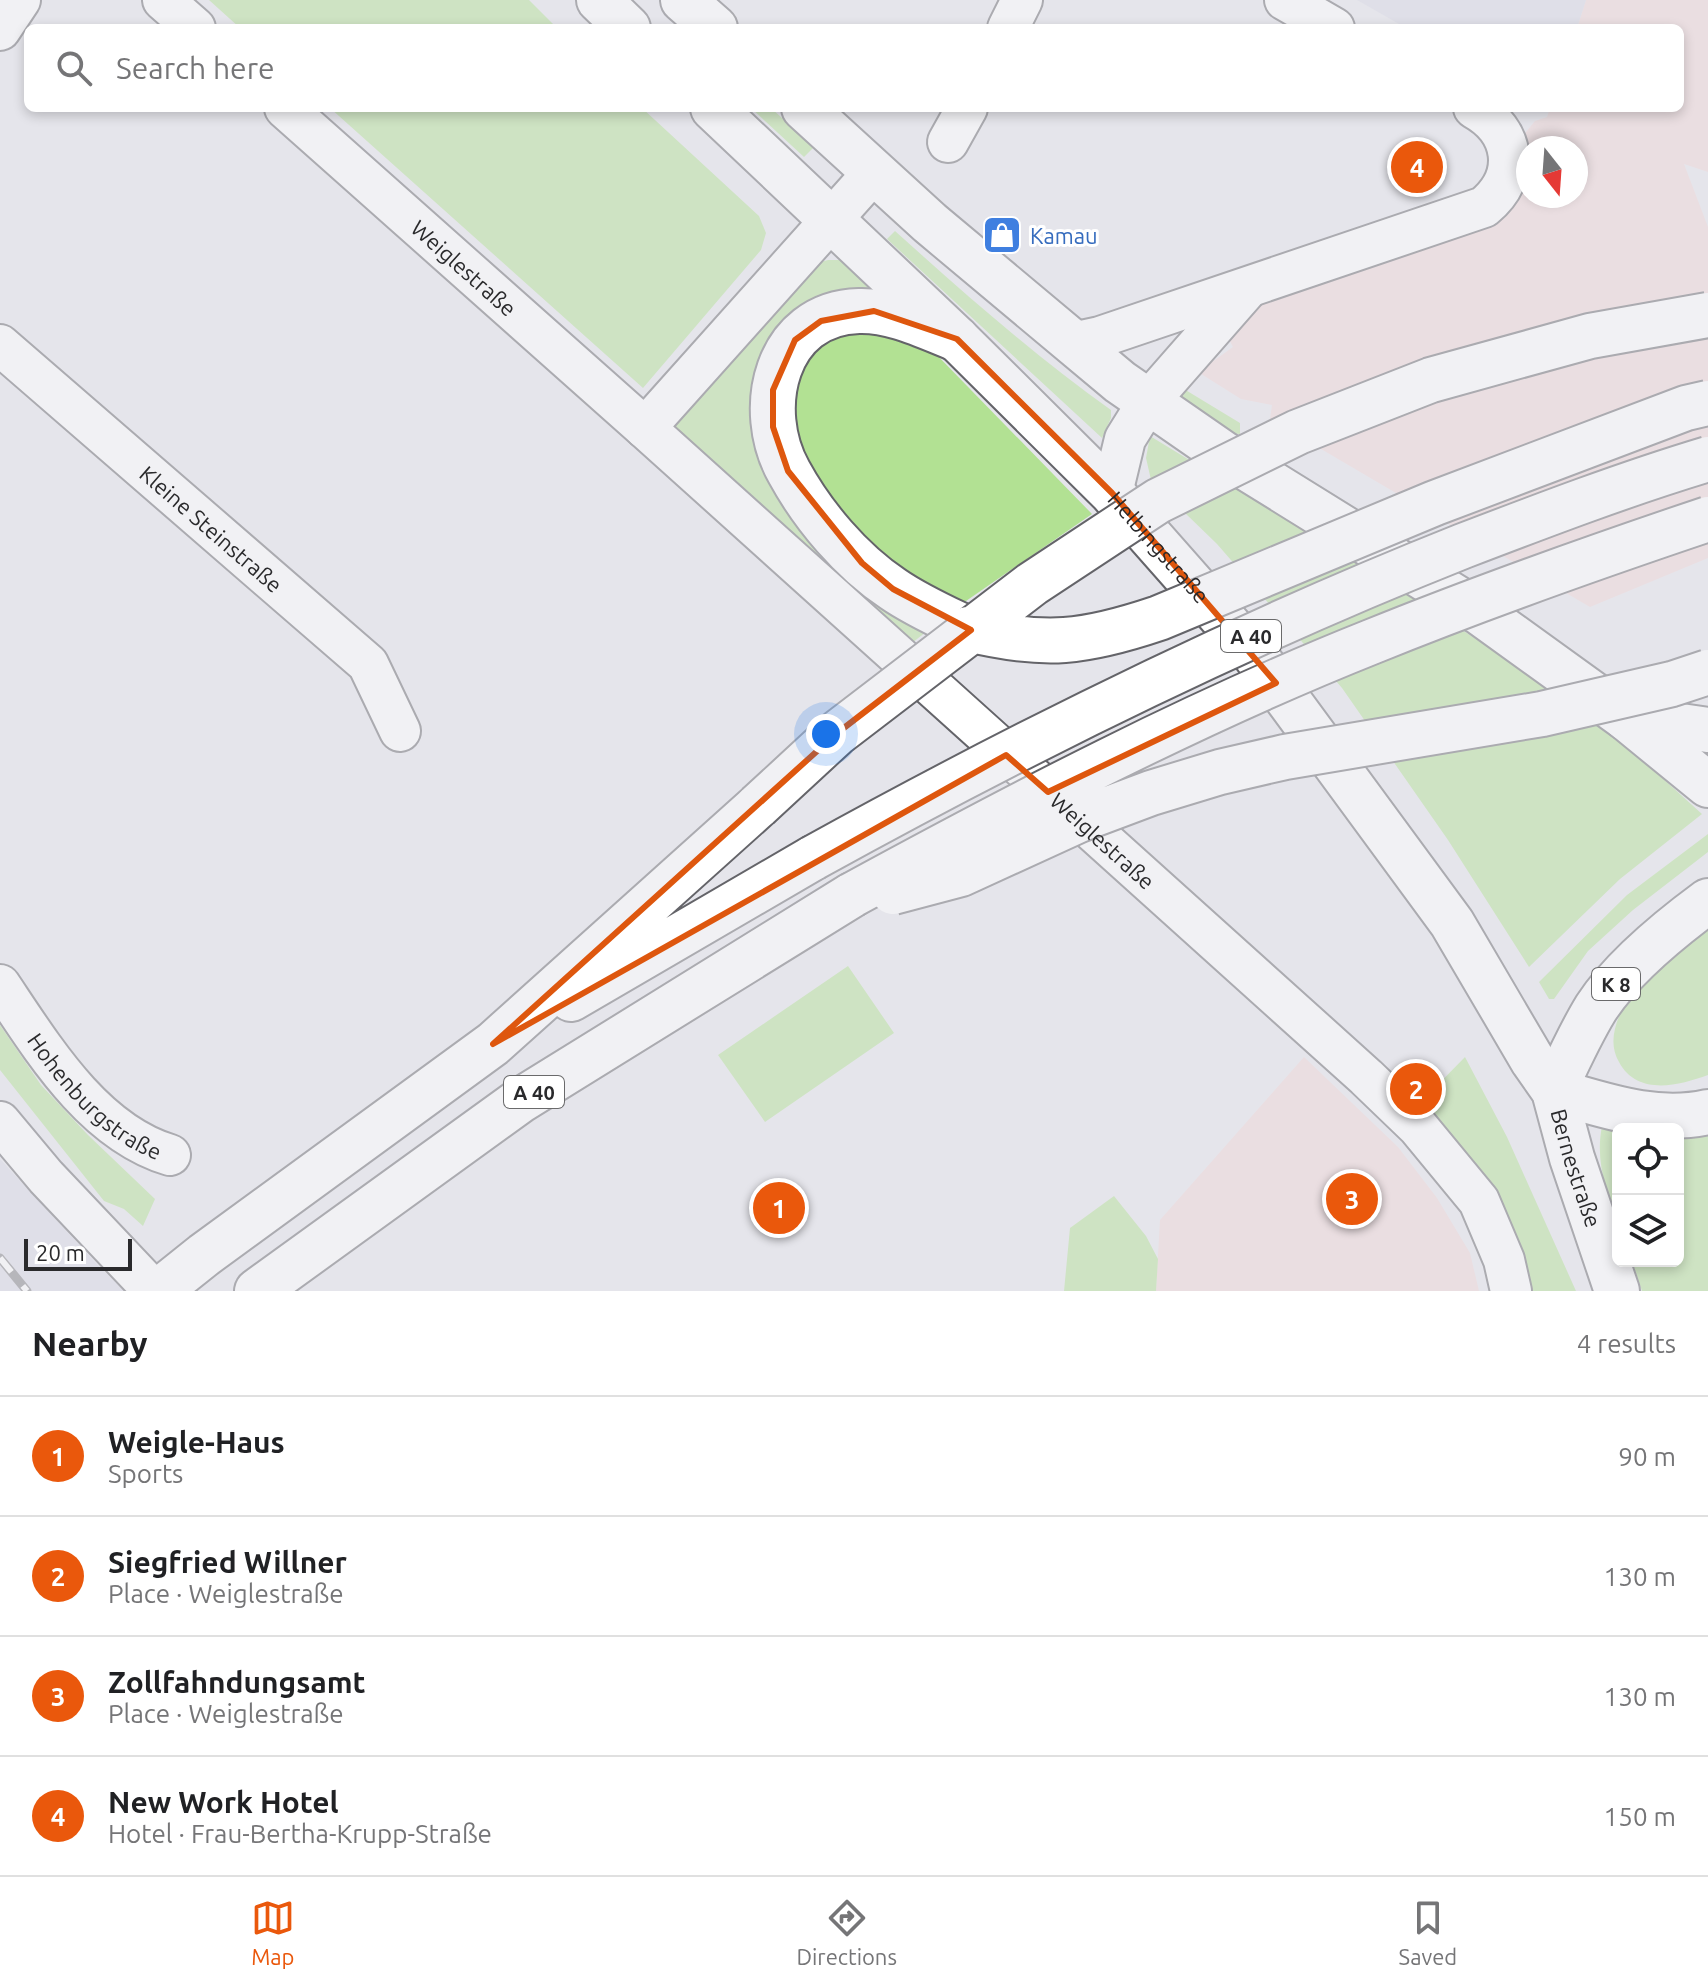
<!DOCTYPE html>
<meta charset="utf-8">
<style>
:root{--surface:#fff;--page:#f6f6f6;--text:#202124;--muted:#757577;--line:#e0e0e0;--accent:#ea580c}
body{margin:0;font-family:Ubuntu,sans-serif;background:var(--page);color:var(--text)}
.controls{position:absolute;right:24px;bottom:24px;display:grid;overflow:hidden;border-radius:12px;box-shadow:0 4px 12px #0003}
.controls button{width:72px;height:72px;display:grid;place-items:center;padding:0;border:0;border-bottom:2px solid var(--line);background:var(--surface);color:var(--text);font:40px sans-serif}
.compass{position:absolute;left:1516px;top:136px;width:72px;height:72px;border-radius:50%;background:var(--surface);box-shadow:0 4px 12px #0003;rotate:163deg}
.scale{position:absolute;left:24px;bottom:20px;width:108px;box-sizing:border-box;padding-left:8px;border:4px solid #2a2a2c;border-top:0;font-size:22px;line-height:28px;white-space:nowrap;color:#2a2a2c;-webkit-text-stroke:6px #fff;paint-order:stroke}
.you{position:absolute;left:826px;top:734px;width:28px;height:28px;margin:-20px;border:6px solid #fff;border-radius:50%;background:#1a73e8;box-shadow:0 0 0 12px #1a73e833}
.badge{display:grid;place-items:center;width:52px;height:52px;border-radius:50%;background:var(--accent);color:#fff;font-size:26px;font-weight:700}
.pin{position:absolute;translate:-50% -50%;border:4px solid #fff;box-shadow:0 2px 8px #0006}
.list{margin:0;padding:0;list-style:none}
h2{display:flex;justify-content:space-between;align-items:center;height:104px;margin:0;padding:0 32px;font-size:34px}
h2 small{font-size:26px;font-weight:400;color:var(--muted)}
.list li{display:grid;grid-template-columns:52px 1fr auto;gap:24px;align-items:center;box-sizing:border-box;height:120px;padding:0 32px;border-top:2px solid var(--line)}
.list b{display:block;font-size:30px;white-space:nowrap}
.list p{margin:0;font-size:26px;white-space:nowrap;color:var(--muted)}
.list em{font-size:26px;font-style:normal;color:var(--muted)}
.icon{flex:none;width:44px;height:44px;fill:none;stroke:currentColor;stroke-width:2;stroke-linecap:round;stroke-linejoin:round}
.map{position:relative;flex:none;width:1708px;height:1291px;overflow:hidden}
.search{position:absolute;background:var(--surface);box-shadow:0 4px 12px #0003;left:24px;right:24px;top:24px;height:88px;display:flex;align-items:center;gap:20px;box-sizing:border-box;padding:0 28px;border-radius:12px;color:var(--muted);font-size:30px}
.sheet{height:584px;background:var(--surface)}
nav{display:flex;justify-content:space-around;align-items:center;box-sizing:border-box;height:112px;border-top:2px solid var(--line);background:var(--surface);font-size:22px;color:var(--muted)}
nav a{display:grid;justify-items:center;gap:4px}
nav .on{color:var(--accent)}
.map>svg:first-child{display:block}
</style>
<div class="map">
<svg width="1708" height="1291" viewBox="0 0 1708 1291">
<rect width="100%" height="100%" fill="#e5e5eb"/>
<!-- commercial -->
<path fill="#f0d5d5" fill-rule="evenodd" d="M1586 0H1708V172L1684 164 1708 227V558L1590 607 1270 419 1272 405 1241 399 1198 372 1233 347 1220 322 1287 286 1484 220 1522 137 1535 121 1547 117 1550 108H1680V28H1577ZM1528 148H1576V196H1528Z
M1304 1057 1398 1147 1437 1198 1470 1253 1479 1291H1156L1160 1220Z"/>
<!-- built -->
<path fill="#d7d7e4" d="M1357 0H1586L1577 28H1406Z
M0 1159 94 1261 124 1291H0Z"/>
<!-- green -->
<path fill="#b2e193" d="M209 0H529L557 28H240Z
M330 108H642L759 216 766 233 761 250 643 388Z
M751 108H771L814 147 804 157Z
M895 231C965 294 1034 355 1111 410V418L1102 438 887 239Z
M828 260H845L883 290 858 292 758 412 926 632 903 650 672 442 667 410 806 266Z
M885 329 933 351 1092 514 953 610 872 559 804 464 791 399 805 361 819 346 836 336Z
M1179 386 1240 423V434L1222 433 1170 396Z
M1150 436 1296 525 1552 687 1628 747 1702 814 1620 879 1529 967 1448 840 1342 688 1217 544 1151 480 1146 458Z
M1708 834V852L1633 910 1588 951 1554 999H1549L1539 982 1627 895Z
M1708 926V1075C1678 1086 1637 1096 1619 1062 1610 1047 1613 1030 1620 1014 1624 1006 1633 998 1640 990 1662 965 1682 947 1708 926Z
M848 966 894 1033 765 1122 718 1055Z
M0 1025 41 1085 88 1135 155 1199 143 1226 124 1209 104 1201 0 1070Z
M1465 1057 1507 1137 1576 1291H1527L1417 1106Z
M1602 1126 1618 1131V1222C1606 1190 1595 1161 1602 1126Z
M1708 1136V1291H1642L1632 1261H1678V1140Z
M1114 1196 1146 1236 1158 1259 1156 1291H1064L1070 1228Z"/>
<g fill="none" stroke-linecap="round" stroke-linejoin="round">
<!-- minor casing -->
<g stroke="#646469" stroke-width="44">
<g id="minor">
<path d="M163 0 195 28"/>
<path d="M1285 0 1334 28"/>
<path d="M1008 28 1022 0"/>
<path d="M0 30 20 0"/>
<path id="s1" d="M285 108 645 428 1366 1077 1418 1127 1479 1201 1504 1260 1511 1291"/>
<path d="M948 142 967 108"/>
<path d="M1072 343 1100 337 1484 207C1522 176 1515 131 1474 108"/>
<path id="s2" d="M0 345 368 664 400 731"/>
<path d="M645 428 874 172"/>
<path d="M1112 493 1125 439 1148 402 1247 289"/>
<path id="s3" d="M0 985C43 1049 93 1132 170 1155"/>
<path d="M0 1122 46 1177 154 1291"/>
</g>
</g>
<!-- primary casing -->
<g stroke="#646469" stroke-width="48">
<g id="primary">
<path d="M599 0 628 28"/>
<path d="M683 0 715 28"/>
<path id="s4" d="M713 108 957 339 1112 493 1255 655 1452 923 1533 1061 1554 1091 1572 1158 1617 1291"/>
<path d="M804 108 930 223 1120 382 1224 454 1479 612 1626 718 1708 785"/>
<path d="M1626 718 1708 730"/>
<path d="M1554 1091C1567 1063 1580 1034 1596 1008 1622 968 1670 929 1708 901"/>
<path d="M1554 1091C1604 1105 1655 1124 1708 1112"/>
</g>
</g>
<!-- motorway casing -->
<g stroke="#646469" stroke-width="48">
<path id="motorway" d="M957 339C926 327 893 310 859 311 775 313 754 410 789 472 813 516 851 561 893 589 916 605 943 617 968 629
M571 999 813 858
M159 1291 204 1255 493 1044 758 806
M257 1291 521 1100 852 895"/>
</g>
<!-- minor -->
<use href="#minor" stroke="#fff" stroke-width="40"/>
<!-- primary -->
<use href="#primary" stroke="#fff" stroke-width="44"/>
<!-- motorway -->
<use href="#motorway" stroke="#fff" stroke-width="44"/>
<!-- rail casing -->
<g stroke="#7d7d81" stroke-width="9">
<path id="rail" d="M0 1258 27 1291"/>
</g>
<!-- rail -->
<use href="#rail" stroke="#fff" stroke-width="6" stroke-dasharray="18" stroke-linecap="butt"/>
<!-- motorway-bridge casing -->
<g stroke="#646469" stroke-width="48" stroke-linecap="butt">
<path id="motorway-bridge" d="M968 629C1045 648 1085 643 1159 618L1435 503 1686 408 1708 403
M758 806 836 734 1032 584 1158 501 1298 432 1431 380 1590 336 1708 315
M813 858C1023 742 1239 635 1463 546 1544 515 1625 484 1708 459
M893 892 961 874 1079 820 1151 793 1220 772 1285 757 1542 714 1672 684 1708 672
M852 895C1021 803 1193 713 1371 642 1482 597 1595 557 1708 519"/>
</g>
<!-- motorway-bridge -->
<use href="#motorway-bridge" stroke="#fff" stroke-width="44"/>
</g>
<!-- marked area -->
<path d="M0 0H1708V1291H0ZM874 311 957 339 1112 493 1276 683 1048 792 1006 755 493 1044 836 734 971 630 893 589 862 563 788 471 773 427V390L795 340 821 321Z" fill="#e5e5eb" fill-opacity=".55" fill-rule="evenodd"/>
<path fill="none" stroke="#de570e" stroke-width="6" stroke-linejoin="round" d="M874 311 957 339 1112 493 1276 683 1048 792 1006 755 493 1044 836 734 971 630 893 589 862 563 788 471 773 427V390L795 340 821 321Z"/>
<!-- icons -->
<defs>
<g id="shop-square" transform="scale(2)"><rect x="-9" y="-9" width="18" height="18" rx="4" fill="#3f7fe0" stroke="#fff"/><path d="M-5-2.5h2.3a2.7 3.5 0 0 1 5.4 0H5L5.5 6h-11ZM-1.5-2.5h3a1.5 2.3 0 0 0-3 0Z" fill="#fff"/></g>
</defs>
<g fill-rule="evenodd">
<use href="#shop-square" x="1002" y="235"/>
</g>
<g text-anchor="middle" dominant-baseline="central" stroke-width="6" stroke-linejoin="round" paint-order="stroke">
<!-- shield labels -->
<g fill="#fff" stroke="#6a6a6b" stroke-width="2">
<rect x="1221" y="620" width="60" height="32" rx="6"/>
<rect x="1592" y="968" width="48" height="32" rx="6"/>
<rect x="504" y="1076" width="60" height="32" rx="6"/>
</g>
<g font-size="20" font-weight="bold" fill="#2a2a2c">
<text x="1251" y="636">A 40</text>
<text x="1616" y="984">K 8</text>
<text x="534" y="1092">A 40</text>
</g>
<!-- shop labels -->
<g font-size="22" fill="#366cbe" stroke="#fff" text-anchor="start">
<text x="1030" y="235">Kamau</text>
</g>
<!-- street labels -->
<g font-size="22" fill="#2a2a2c" stroke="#fff">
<text stroke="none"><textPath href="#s1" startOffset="240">Weiglestraße</textPath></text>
<text stroke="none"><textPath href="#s2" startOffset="280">Kleine Steinstraße</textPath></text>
<text stroke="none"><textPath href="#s4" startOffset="626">Helbingstraße</textPath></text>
<text stroke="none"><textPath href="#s1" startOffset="1098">Weiglestraße</textPath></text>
<text stroke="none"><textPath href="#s3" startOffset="148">Hohenburgstraße</textPath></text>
<text stroke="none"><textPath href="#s4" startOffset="1380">Bernestraße</textPath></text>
</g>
</g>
</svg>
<div class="controls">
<button><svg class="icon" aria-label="locate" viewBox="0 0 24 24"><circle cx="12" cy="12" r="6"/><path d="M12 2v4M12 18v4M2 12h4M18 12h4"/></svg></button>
<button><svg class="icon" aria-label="layers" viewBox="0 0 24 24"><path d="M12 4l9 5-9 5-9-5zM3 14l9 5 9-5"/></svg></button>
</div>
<svg class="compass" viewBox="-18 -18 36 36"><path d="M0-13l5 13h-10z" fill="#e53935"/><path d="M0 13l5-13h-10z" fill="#757577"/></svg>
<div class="scale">20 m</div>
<div class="you"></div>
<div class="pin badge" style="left:779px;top:1208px">1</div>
<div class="pin badge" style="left:1416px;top:1089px">2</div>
<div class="pin badge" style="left:1352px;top:1199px">3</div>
<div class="pin badge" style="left:1417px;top:167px">4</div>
<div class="search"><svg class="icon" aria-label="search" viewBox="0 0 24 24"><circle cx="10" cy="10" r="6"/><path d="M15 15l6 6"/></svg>Search here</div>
</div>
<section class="sheet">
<h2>Nearby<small>4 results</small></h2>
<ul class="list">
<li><span class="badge">1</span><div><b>Weigle-Haus</b><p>Sports</p></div><em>90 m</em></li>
<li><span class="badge">2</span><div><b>Siegfried Willner</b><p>Place · Weiglestraße</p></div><em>130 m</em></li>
<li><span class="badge">3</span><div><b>Zollfahndungsamt</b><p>Place · Weiglestraße</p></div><em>130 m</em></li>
<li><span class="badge">4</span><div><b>New Work Hotel</b><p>Hotel · Frau-Bertha-Krupp-Straße</p></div><em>150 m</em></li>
</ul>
</section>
<nav>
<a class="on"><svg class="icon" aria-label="map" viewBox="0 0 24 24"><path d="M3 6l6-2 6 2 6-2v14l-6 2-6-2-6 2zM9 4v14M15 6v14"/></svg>Map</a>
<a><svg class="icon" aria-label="directions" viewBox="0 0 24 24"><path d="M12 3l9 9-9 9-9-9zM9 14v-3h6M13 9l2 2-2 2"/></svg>Directions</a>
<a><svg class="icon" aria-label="saved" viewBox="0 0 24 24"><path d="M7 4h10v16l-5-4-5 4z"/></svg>Saved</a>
</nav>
